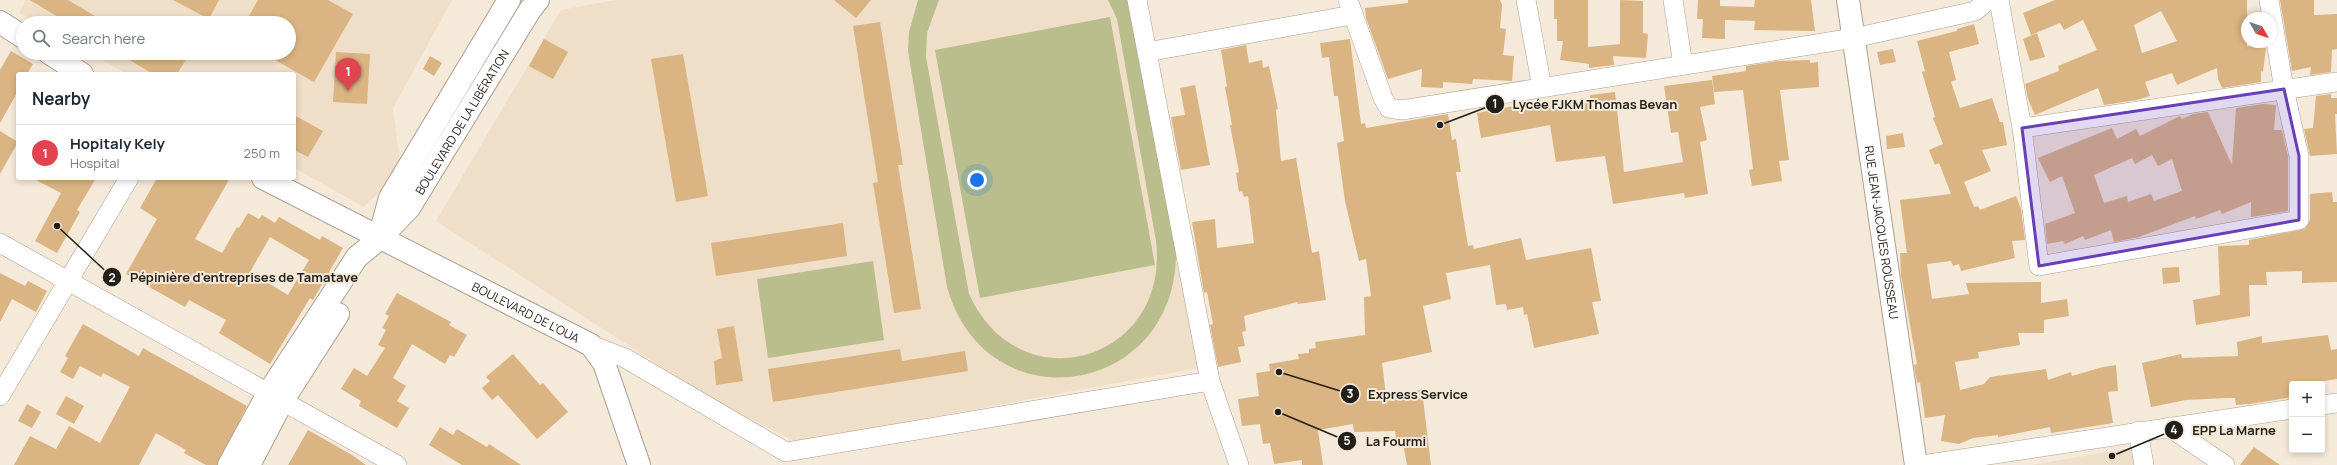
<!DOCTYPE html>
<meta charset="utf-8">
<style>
:root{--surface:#fff;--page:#f2f2f3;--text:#1f2937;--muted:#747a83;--line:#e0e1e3;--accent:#111827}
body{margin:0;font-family:Manrope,sans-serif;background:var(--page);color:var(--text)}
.controls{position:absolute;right:12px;bottom:12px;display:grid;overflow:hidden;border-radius:4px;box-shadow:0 2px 6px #0003}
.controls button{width:36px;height:36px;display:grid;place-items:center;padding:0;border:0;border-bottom:1px solid var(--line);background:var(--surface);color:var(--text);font:20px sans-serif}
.compass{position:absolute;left:2241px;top:12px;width:36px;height:36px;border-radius:50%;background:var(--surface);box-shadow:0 2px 6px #0003;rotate:130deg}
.you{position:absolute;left:977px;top:180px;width:14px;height:14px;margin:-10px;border:3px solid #fff;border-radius:50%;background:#1a73e8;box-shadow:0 0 0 6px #1a73e833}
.badge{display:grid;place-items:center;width:26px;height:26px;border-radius:50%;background:var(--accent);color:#fff;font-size:13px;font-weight:700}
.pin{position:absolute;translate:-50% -33px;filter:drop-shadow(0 1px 2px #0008)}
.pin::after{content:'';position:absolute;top:21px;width:14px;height:12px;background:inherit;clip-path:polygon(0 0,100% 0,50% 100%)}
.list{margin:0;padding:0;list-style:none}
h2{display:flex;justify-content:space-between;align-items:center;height:52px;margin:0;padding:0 16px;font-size:17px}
h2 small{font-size:13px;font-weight:400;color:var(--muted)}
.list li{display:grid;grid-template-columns:26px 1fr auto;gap:12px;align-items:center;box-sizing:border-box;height:56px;padding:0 16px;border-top:1px solid var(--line)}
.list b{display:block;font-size:15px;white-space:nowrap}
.list p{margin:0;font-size:13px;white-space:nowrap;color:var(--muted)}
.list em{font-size:13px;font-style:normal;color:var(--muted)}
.icon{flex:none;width:22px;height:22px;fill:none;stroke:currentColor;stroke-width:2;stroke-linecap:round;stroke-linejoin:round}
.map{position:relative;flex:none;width:2337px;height:465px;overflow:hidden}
.search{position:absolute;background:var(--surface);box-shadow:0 2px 6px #0003;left:16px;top:16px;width:280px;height:44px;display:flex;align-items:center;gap:10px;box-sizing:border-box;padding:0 14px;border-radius:22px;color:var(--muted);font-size:15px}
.panel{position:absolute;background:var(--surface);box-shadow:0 2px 6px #0003;left:16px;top:72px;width:280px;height:108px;border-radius:4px}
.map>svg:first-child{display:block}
</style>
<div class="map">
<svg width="2337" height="465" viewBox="0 0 2337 465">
<rect width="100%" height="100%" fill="#f5e9d9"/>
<!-- built -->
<path fill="#efdec8" d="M26 0H452L393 108 401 171 364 207 294 168V74H127L90 53H289V23H37L19 13Z
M616 0H1136L1198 368 796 442 707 396 436 221 561 10Z
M2137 447 2140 465H2032Z"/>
<!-- green -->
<path fill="#babe8c" d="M918 0H939L927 33 926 57 969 294C1019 405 1170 362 1156 241L1117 19 1108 0H1130L1176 253C1176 397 986 426 947 287L908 51 909 32Z
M1110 17 1155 265 980 298 935 50Z
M873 261 884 340 768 358 757 279Z"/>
<!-- building -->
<path fill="#dab483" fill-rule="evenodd" d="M30 0H68L107 23H68Z
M173 0H219L209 19Z
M258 0H328L353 14 314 82 263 53H289V23H245Z
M834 0H871L856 18Z
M1408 0H1500L1502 5 1500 28 1506 29 1503 55 1514 56 1512 81 1473 79 1472 84 1443 82V88L1421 87 1422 69 1388 79 1366 18 1365 8 1408 3Z
M1554 0H1588V47L1620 44V0L1643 1V33L1648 34 1646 58 1613 56 1614 65 1589 68V64L1560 60 1563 41H1557V19H1554Z
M1698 0H1720V6L1754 7 1755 0H1811L1815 31 1754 30 1755 21 1725 20V39L1702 38 1703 19H1697Z
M2055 0H2247V46L2266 48 2263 72 2261 71V82L2222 88 2218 79 2217 68 2177 85 2172 73 2145 82 2150 96 2137 100 2104 105 2098 88 2035 115 2028 99 2025 84 2059 71 2058 66 2097 50 2083 20 2064 30 2060 23 2031 35 2023 13ZM2161 11 2177 41 2142 53 2134 25Z
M2280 0H2314V15L2337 14V49L2332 50 2331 72 2310 75 2311 67 2292 71Z
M880 22 903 165H898L921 309 894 313 873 183 878 182 853 26Z
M1974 24 1979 44 1949 52 1956 80 1951 82 1960 108 1992 98 2000 122H2003L2007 145 1982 150 1991 171 1964 182 1974 207 1978 206 1980 210 2016 196 2021 209 2025 240 2012 241 2015 258 1961 271 1959 264 1953 266 1951 261 1927 264 1932 299 1969 294 1966 283 2041 282V303L2067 299 2069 316 2044 320V333H2018L2020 345 1978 352 1979 358 1955 362 1960 390 1984 384 1990 377 2046 369 2048 380 2071 372 2072 376 2103 367 2116 365 2118 391 2108 392 2113 423 2051 433 2050 427 1998 437V435L1973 438 1959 444 1941 441 1945 415 1925 418 1920 382 1917 383 1914 365 1917 364 1901 275 1900 253H1907L1900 200 1951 194 1939 163 1935 165 1929 150 1943 144 1933 118 1935 117 1922 72 1925 71 1917 41 1957 31V29Z
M2037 33 2045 57 2030 61 2023 39Z
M544 39 568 52 553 79 529 66Z
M1350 39 1361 124 1365 123 1366 128 1448 114 1452 140 1456 139 1461 172H1456L1468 246 1473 245 1474 249 1521 238 1526 260 1591 248 1601 301 1592 302 1599 334 1534 348 1527 314 1524 315 1523 307 1507 310 1506 304 1496 305 1490 265 1446 273 1451 299 1423 306 1432 352 1382 363 1386 395 1422 390 1431 465H1407L1403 443 1397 444 1395 431 1354 432 1353 424 1318 430 1323 465H1302V460L1274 464 1270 443 1263 444 1260 424 1242 426 1238 399 1259 396 1256 373 1270 371 1269 364 1299 359 1298 354 1309 353V349L1316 348 1315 342 1365 335 1364 297 1371 296 1366 259 1359 261 1345 201 1337 143 1344 141 1338 96H1334L1329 57 1322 58 1320 43Z
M1246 45 1249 63 1262 60 1263 68 1269 66 1278 109 1276 110 1281 161 1296 158 1312 253 1319 251 1326 300 1298 304 1297 302 1244 316 1246 331 1242 332 1245 346 1238 347 1241 362 1218 367 1210 325 1213 324 1207 292 1204 293 1192 222 1215 219 1217 248 1254 243 1248 196 1244 197 1242 191 1239 192 1236 173 1239 172 1230 125H1232L1225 87 1227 86 1221 50Z
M1893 49 1896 62 1880 65 1877 52Z
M11 51 33 64 27 74H18V91L0 123V70Z
M336 52 370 54 367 104 333 102Z
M118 53H190L177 74H153Z
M683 54 708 196 676 202 651 59Z
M430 56 442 63 434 76 423 69Z
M1810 60V63L1818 62 1819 87 1780 90 1789 160 1779 161 1782 181 1752 186 1749 170 1753 169 1743 90 1714 92 1712 76 1746 71V66L1778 61Z
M1712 80 1715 104 1700 107 1707 140 1700 142 1708 194 1685 198 1684 193 1613 204 1605 156 1556 162 1550 125 1481 138 1477 113 1535 102 1536 108 1590 100V95L1615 92 1624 172 1683 162 1678 132 1671 133 1664 86Z
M1195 85 1210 165 1181 170 1171 117 1185 115 1180 88Z
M2331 94V98H2337V114H2335L2337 154 2310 156 2304 129 2313 128 2316 96Z
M2263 104 2276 105 2274 130H2282L2288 157V211L2251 217V202L2222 214 2220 210 2196 219 2195 216 2139 237 2114 242 2111 230 2085 240 2083 236 2065 244 2063 241 2047 244 2045 224 2075 213 2062 176 2050 182 2038 158 2112 128 2117 139 2136 129 2140 136 2180 116 2182 119 2193 114 2208 112 2232 165 2236 108ZM2152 155 2158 166 2172 159 2182 191 2154 201 2151 194 2128 202 2127 196 2104 203 2094 175 2132 158 2135 164Z
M294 115 323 131 308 157 294 150Z
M0 131 18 142 0 174Z
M1903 133 1905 147 1887 149 1886 136Z
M32 178H96L77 210 80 212 57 253 35 241 61 193Z
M157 178H230L195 239 222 253 237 227 239 228 248 213 259 219 262 215 275 223 279 217 320 240 322 236 343 248 313 300 310 298 270 364 219 333 226 320 189 300 185 307 126 274 157 219 140 208ZM270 237 309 260 288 295 250 272Z
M2332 192 2333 202H2337V282L2302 283V271L2266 272 2267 285H2249L2250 316 2196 325 2193 300 2220 295 2218 246 2249 245V240L2305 229 2310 220V194Z
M843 223 847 256 716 276 711 243Z
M2179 267 2180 282 2163 284 2162 268Z
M0 273 25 286 28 281 47 291 36 312 12 299 0 322Z
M397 293 451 322 449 325 467 335 454 357 450 355 445 364 412 344 393 378 406 386 397 401 409 408 397 428 359 406 361 401 341 389 354 368 367 376 385 348 378 345 386 330 382 328 389 316 385 314Z
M83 324 139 356 143 348 247 406 217 465H206L184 453 186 450 156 433 139 465H14L30 436 56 449 69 426 100 443 130 387 103 373 101 377 80 366 73 379 60 372 68 358 65 356Z
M734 326 743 381 716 385 714 361 722 358 717 329Z
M2328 335 2331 350 2337 349V379L2319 382V384H2292V397L2250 404 2236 405 2235 398H2227L2186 400 2151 407 2142 363 2181 354 2182 358 2238 356 2237 342 2262 336V343Z
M900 349 902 361 965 351 968 371 773 402 768 369Z
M513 354 540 385 543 383 568 412 537 439 498 395 492 400 482 388 490 381 486 377Z
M66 396 84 406 74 424 56 414Z
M27 404 41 412 32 428 18 421Z
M440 427 453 435 457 429 487 447 489 444 521 465H462L429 445Z
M308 430 352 455 366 465H288Z
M2254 447 2280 465H2240Z"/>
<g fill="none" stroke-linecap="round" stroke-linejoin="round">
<!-- street casing -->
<g stroke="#aca092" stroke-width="20">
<path id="street" d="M1137 0 1210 381 1239 465
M1348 0 1383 98 1389 108 1402 110 1854 38 1975 11 1988 0
M1526 0 1542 88
M1673 0 1683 65
M1999 0 2022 128 2039 266 2299 220V156L2284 89 2269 0
M1147 52 1352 15
M2022 128 2337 82
M0 243 397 465
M591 345 625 358 786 452
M0 396 129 178
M2322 405 2337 403
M2169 427 2225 465
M2138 431 2144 465
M786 452 1210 381
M1922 465 2292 409"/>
</g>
<!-- secondary casing -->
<g stroke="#aca092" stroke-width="24">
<g id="secondary">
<path id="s1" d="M1848 0 1916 465"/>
<path d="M0 22 23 37"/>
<path d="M49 53 82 74"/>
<path id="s2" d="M263 178 591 345 604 363 639 465"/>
<path d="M379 238 390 198 509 0"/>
<path id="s3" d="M229 465 269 392 357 257 379 239 409 208 530 10 538 0"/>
<path d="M249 465 283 400 338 314"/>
</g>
</g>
<!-- street -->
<use href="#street" stroke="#fff" stroke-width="19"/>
<!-- secondary -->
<use href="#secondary" stroke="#fff" stroke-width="22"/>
</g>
<!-- marked area -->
<path fill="#673fb7" fill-opacity="0.2" stroke="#673fb7" stroke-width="3" stroke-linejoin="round" d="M2284 89 2299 156V220L2039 266 2022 128Z"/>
<g text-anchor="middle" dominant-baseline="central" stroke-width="4" stroke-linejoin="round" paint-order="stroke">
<!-- street labels -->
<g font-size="12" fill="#221e18" stroke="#f5e9d9">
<text stroke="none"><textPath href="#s3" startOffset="417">BOULEVARD DE LA LIBÉRATION</textPath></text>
<text stroke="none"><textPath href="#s1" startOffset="235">RUE JEAN-JACQUES ROUSSEAU</textPath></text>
<text stroke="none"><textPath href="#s2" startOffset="295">BOULEVARD DE L'OUA</textPath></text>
</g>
</g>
<!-- callouts -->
<path fill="none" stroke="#221e18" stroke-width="1.5" d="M1440 125L1495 104M57 226L112 277M1279 372L1350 394M2112 456L2174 430M1278 412L1347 441"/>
<g fill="#221e18" stroke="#f5e9d9" stroke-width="1.5">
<circle cx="1440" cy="125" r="4"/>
<circle cx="57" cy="226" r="4"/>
<circle cx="1279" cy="372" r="4"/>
<circle cx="2112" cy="456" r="4"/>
<circle cx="1278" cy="412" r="4"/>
<circle cx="1495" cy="104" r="10"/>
<circle cx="112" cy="277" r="10"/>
<circle cx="1350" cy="394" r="10"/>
<circle cx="2174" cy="430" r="10"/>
<circle cx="1347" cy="441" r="10"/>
</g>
<g font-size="12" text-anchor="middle" font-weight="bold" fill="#fff">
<text x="1495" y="108">1</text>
<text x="112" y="282">2</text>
<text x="1350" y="398">3</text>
<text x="2174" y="434">4</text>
<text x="1347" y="445">5</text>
</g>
<g font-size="13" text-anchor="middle" font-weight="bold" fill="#221e18" stroke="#f5e9d9" stroke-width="4" stroke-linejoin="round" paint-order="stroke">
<text x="1595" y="109">Lycée FJKM Thomas Bevan</text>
<text x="244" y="282">Pépinière d'entreprises de Tamatave</text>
<text x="1418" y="399">Express Service</text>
<text x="2234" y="435">EPP La Marne</text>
<text x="1396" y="446">La Fourmi</text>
</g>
</svg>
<div class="controls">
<button>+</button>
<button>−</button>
</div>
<svg class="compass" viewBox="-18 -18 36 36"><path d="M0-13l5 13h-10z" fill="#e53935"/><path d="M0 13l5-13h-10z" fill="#747a83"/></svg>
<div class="you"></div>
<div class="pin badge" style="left:348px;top:91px;background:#e0444e">1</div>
<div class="search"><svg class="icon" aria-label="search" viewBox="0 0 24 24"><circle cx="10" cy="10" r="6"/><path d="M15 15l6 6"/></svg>Search here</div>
<section class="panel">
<h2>Nearby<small></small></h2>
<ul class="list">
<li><span class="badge" style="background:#e0444e">1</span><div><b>Hopitaly Kely</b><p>Hospital</p></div><em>250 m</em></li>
</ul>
</section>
</div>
